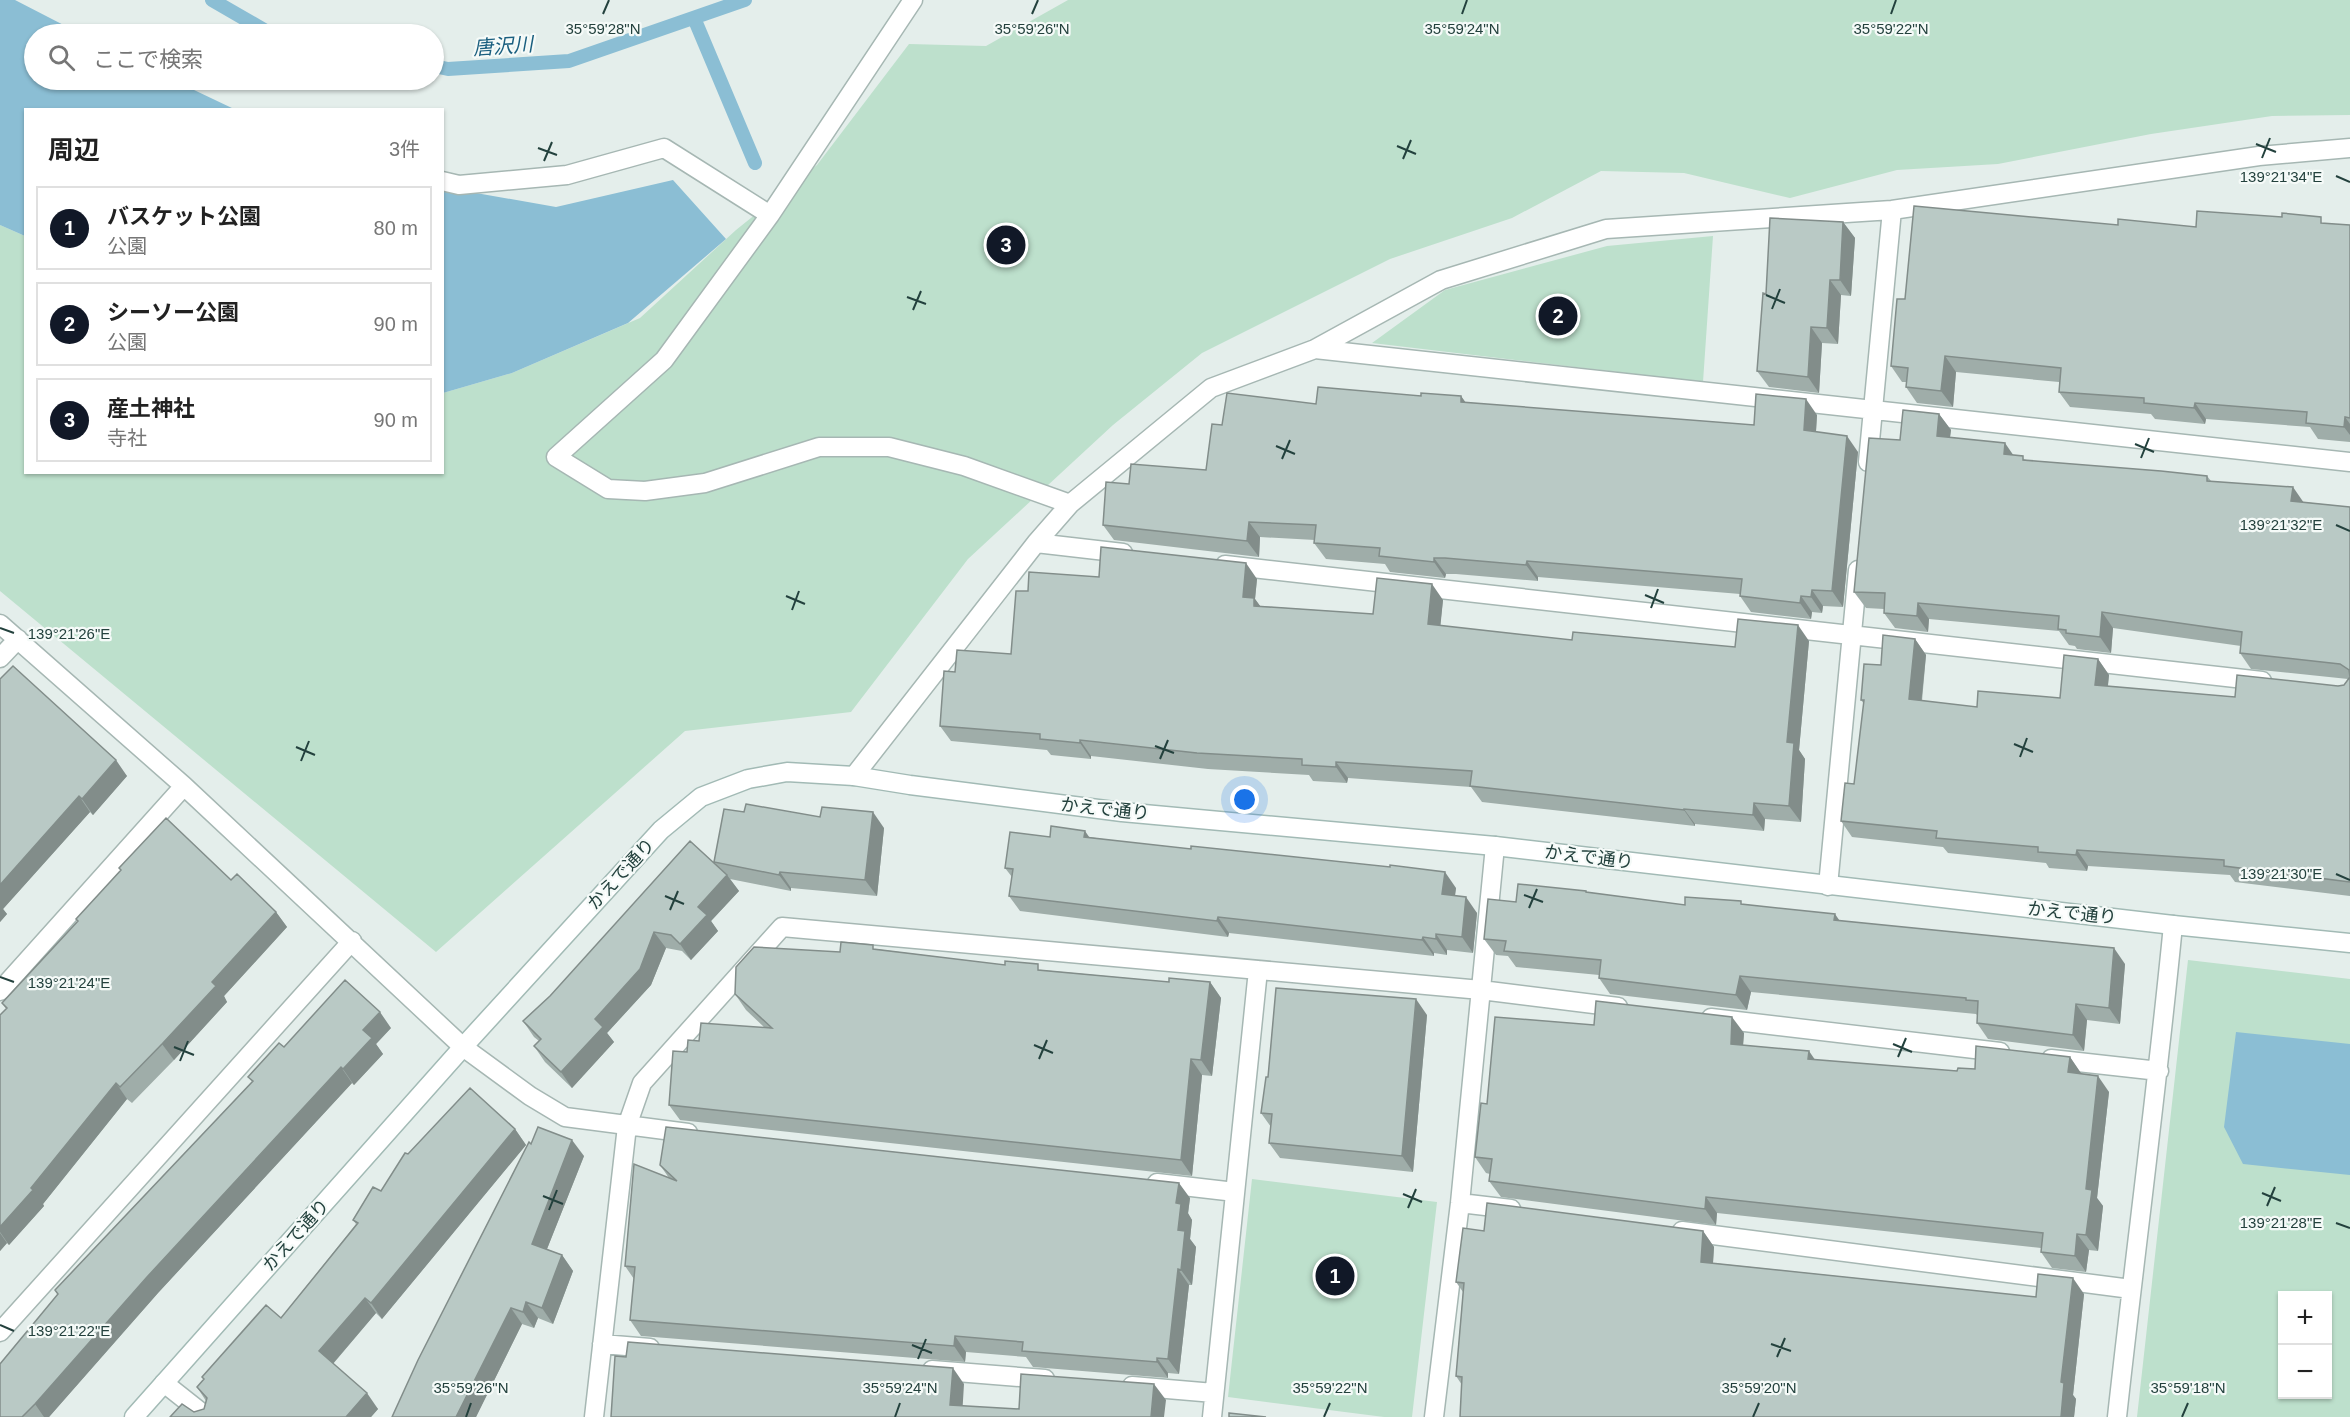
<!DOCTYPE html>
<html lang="ja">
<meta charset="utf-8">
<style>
:root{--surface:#fff;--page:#f6f6f6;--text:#222;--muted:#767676;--line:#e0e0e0;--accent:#111827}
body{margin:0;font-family:Helvetica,"Noto Sans JP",sans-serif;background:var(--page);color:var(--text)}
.controls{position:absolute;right:18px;bottom:18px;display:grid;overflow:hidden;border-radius:0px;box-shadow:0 2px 4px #0004}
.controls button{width:54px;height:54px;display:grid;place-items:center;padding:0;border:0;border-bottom:2px solid var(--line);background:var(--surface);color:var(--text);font:30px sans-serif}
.you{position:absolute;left:1245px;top:800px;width:21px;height:21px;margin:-15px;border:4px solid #fff;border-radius:50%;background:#1a73e8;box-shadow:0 0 0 9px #1a73e833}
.badge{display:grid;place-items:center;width:39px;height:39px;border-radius:50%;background:var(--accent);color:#fff;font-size:20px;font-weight:700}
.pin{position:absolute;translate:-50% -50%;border:3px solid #fff;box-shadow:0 2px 6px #0006}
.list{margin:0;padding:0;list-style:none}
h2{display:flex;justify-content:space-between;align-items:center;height:78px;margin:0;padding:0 24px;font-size:26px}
h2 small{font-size:20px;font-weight:400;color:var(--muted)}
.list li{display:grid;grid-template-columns:39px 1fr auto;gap:18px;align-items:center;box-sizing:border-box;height:84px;margin:0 12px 12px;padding:0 12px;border:2px solid var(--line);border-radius:0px}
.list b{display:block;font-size:22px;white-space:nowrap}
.list p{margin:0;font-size:20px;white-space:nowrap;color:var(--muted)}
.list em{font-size:20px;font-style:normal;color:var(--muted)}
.icon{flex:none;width:33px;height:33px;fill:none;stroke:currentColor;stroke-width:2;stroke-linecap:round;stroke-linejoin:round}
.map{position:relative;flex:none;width:2350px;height:1417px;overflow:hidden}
.search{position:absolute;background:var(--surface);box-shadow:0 2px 4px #0004;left:24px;top:24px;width:420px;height:66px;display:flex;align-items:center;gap:15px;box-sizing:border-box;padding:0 21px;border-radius:33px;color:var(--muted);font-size:22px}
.panel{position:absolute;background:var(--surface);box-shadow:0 2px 4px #0004;left:24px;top:108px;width:420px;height:366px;border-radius:0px}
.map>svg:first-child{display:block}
</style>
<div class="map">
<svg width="2350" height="1417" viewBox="0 0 2350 1417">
<rect width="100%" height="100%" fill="#e4eeeb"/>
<!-- green -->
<path fill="#bde0cc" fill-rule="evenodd" d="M1068 0H2350V115L2272 116 2151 134 1998 164 1897 170 1790 198 1684 173 1601 171 1512 218 1390 259 1202 353 1113 425 968 559 851 712 685 731 436 952 0 591V225L25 236 26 472H442L443 393 512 373 640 318 736 230 817 165 909 44 986 46Z
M1713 236 1703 382 1372 343 1445 290 1607 246Z
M2188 960 2350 979V1417H2137ZM2282 1296H2328V1394H2282Z
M1252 1179 1437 1202 1412 1417H1384L1228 1397Z"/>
<!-- water -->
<path fill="#8bbed4" d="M0 0H15L81 34H34V80H173L234 109 26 110 25 236 0 225Z
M673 180 726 239 628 323 512 373 443 393 442 187 556 207Z
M2236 1032 2350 1044V1175L2243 1164 2224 1127Z"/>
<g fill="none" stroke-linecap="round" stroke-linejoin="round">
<!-- stream -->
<path stroke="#8bbed4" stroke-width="14" d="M212 0 271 34
M694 18 755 163
M434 66 448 69 569 61 745 0"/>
<!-- street casing -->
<g stroke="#a6b7b3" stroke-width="21">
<path id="street" d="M913 0 770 215 664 360 556 457 608 489 645 491 705 483 819 447H889L964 466 1070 504
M442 181 459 185 567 175 664 148 770 215
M1315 349 2350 462
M1868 462 1892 210
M1036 543 1123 553
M1225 565 2262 681
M0 624 184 786 463 1047 530 1096 565 1117 688 1133
M0 658 18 639
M854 776 1036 543 1070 504 1211 388 1315 349 1441 280 1606 229 1892 210 2259 156 2350 148
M1828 886 1858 570
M0 991 184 786
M1711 1018 2000 1052
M2051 1059 2159 1071
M1157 1183 1235 1192
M1460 1203 1511 1209
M1682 1231 2131 1289
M0 1332 352 941
M602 1344 650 1348
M932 1370 1045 1379
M164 1383 207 1417
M1132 1386 1214 1393
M594 1417 627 1126 642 1083 782 927 1481 990 1618 1007
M1212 1417 1258 970
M1434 1417 1460 1203 1495 846
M2117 1417C2135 1253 2157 1090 2173 925"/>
</g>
<!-- secondary casing -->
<g stroke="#a2bab5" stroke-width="21">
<path id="secondary" d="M134 1417 463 1047 661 830 701 797 748 779 787 772 854 776 910 785 1122 812 1495 846 2173 925 2350 943"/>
</g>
<!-- street -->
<use href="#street" stroke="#fff" stroke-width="18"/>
<!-- secondary -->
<use href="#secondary" stroke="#fff" stroke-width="18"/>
</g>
<!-- wall -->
<path fill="#9fada9" d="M1843 222 1855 238 1851 296 1841 295 1838 344 1822 343 1819 393 1769 387 1757 371 1766 294Z
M2326 224 2350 225V442L2318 439 2310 427 2206 419 2205 424 2155 419 2151 414 2070 407 2059 392V382L1956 372 1953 407 1917 403 1906 387V382H1902L1891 366 1905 299 2118 225 2196 227Z
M1421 396H1461L1466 403 1754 425 1817 415 1816 432 1858 452 1843 607 1823 606 1822 613 1812 612 1811 619 1751 612 1740 596V594L1538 577V581L1456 574H1446L1445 578 1390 572 1385 564 1326 559 1314 543 1315 540 1260 537 1259 557 1114 540 1103 525 1129 484 1206 470 1222 425 1316 404Z
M1939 414 1951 430 1950 437 2013 455 2027 460 2207 476 2211 481 2303 502 2350 507V896L2235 882 2230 875 2088 866 2087 871 2049 868 2046 863 1948 853 1943 847 1852 837 1841 821 1854 784 1864 704 1861 700 1881 665 1915 639 1926 655 1922 701 1977 707 2060 698 2098 659 2109 675 2108 686 2235 697 2338 686 2344 685 2348 679 2251 669 2240 653 2241 646 2113 628 2111 653 2077 649 2075 646 2069 645 2059 631 1929 619 1928 632 1895 628 1884 613V609L1866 608 1854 592 1900 440Z
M1099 577 1257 579 1255 599 1260 606 1373 614 1443 600 1440 626 1572 640 1735 647 1809 641 1799 750 1805 759 1801 822 1765 819 1764 831 1695 824V826L1482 802 1471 787 1348 778 1347 783 1313 781 1309 775 1208 769 1091 756V759L1051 755 1047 750 951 741 940 726 955 672 1011 654 1028 591Z
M0 679 127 776 93 815 90 812 3 909 7 914 0 922Z
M744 812 820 817 884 828 877 896 791 888V891L730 879 739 891 711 921 718 931 691 960 682 951 666 948 651 985 607 1033 614 1042 572 1088 545 1062 534 1046 539 1041 534 1037 523 1021 716 865 714 862Z
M1089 837 1456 888 1455 895 1477 913 1473 953 1447 950V955L1434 953V956L1229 933 1228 937 1020 911 1009 896 1012 877 1005 868Z
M231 880 276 912 287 927 224 996 227 1002 174 1060 132 1103 127 1099 43 1204 44 1206 9 1245 7 1243 0 1251V1018L6 1009 2 1003Z
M1586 891 1587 893 1685 905H1743L1840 921 2125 964 2120 1024 2087 1020 2084 1051 1988 1039 1977 1023 1978 1016 1976 1014 1751 992 1747 1010 1610 994 1599 978V975L1516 967 1508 956 1496 955 1484 939 1516 902Z
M876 949 1042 970 1169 982H1210L1221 998 1212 1076 1202 1075 1192 1176 680 1120 669 1105 687 1052 699 1041 765 1028 746 1010 735 994 840 952Z
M1427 1015 1413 1172 1280 1158 1269 1143 1271 1127 1261 1113 1268 1077Z
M1594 1025 1744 1033 1743 1045 1815 1060 1957 1071 2070 1057 2081 1074 2109 1092 2097 1198 2103 1206 2098 1251 2089 1250 2086 1272 2052 1268 2041 1252V1248L1717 1213 1716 1225 1501 1197 1489 1181 1490 1174 1486 1173 1475 1157 1487 1104Z
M391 1028 376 1044 383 1054 354 1085 352 1083 158 1293 49 1417H0L58 1295 55 1290 252 1082 248 1077 284 1047Z
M515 1129 526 1145 382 1319 376 1313 333 1364 378 1409 371 1417H170L194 1412 204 1409 206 1401 197 1387 204 1380 202 1377 281 1318 356 1224 353 1220 381 1191 408 1154Z
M531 1144 584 1156 547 1249 562 1255 573 1271 553 1324 538 1318 534 1328 522 1324 476 1417H392Z
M660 1165 1190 1198 1188 1214 1192 1220 1190 1239 1196 1247 1192 1285H1189L1179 1374 1168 1373V1378L1033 1367 1026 1357 966 1352 965 1362 641 1336 630 1320 634 1279 625 1266 669 1178Z
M1484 1231H1703L1714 1247 1713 1263 2036 1297 2084 1294 2073 1395 2076 1399 2074 1417H1460L1462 1385 1456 1376 1463 1292 1456 1282Z"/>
<!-- shaded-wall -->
<path fill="#828d8a" d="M1843 222 1855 238 1851 296 1840 280Z
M1830 280 1841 295 1838 344 1827 328Z
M1811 327 1822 343 1819 393 1808 377Z
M1945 356 1956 372 1953 407 1941 391Z
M1461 396 1472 412 1461 402Z
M1806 399 1817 415 1815 446 1804 430Z
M2195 403 2206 419 2205 424 2194 408Z
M1939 414 1951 430 1948 452 1937 436Z
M2345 417 2350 424V435L2344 427Z
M1847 436 1858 452 1843 607 1832 591Z
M2005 443 2016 459 2004 454Z
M2293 487 2304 503 2291 501Z
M1249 522 1260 537 1259 557 1247 541Z
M1434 558 1446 574 1445 578 1434 562Z
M1527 561 1538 577V581L1526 565Z
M1246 563 1257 579 1255 599 1266 614 1243 597Z
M1432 584 1443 600 1439 640 1428 624Z
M1812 590 1823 606 1822 613 1811 597Z
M1801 596 1812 612 1811 619 1800 603Z
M1918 603 1929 619 1928 632 1917 616Z
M2102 612 2113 628 2111 653 2100 637Z
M1798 625 1809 641 1799 750 1805 759 1801 822 1789 806 1787 742Z
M1915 639 1926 655 1920 715 1909 699Z
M2098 659 2109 675 2106 701 2095 685Z
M1080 740 1091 756V759L1080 743Z
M116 760 127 776 93 815 82 799Z
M1336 762 1348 778 1347 783 1336 767Z
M79 796 90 812 3 909 7 914 0 922V885Z
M1754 803 1765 819 1764 831 1753 815Z
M1684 809 1695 824V826L1684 810Z
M873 812 884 828 877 896 865 880Z
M1085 831 1096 847 1084 837Z
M2077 850 2088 866 2087 871 2076 855Z
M780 872 791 888V891L779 875Z
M1445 872 1456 888 1453 910 1442 894Z
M727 875 739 891 711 921 718 931 691 960 680 944 698 907Z
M1466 897 1477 913 1473 953 1462 937Z
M276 912 287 927 224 996 227 1002 174 1060 162 1044 212 982Z
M1835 914 1846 930 1834 920Z
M1218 917 1229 933 1228 937 1217 921Z
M654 932 666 948 651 985 607 1033 614 1042 572 1088 561 1072 595 1019Z
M1436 934 1447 950V955L1436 939Z
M1423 937 1434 953V956L1422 940Z
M2114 948 2125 964 2120 1024 2109 1008Z
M1740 976 1751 992 1747 1010 1736 995Z
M1210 982 1221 998 1212 1076 1201 1060Z
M1416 999 1427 1015 1413 1172 1402 1156Z
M2076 1004 2087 1020 2084 1051 2073 1035Z
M380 1012 391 1028 376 1044 383 1054 354 1085 343 1069 363 1030Z
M1732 1017 1744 1033 1742 1059 1731 1044Z
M1809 1051 1820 1067 1808 1059Z
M2070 1057 2081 1073 2080 1088 2068 1072Z
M1191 1059 1202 1075 1192 1176 1181 1160Z
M341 1067 352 1083 158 1293 49 1417H44L35 1404 147 1277Z
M2098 1076 2109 1092 2097 1198 2103 1206 2098 1251 2086 1235V1189Z
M116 1083 127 1099 43 1204 44 1206 9 1245 0 1232V1227Z
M515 1129 526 1145 382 1319 371 1303Z
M572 1140 584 1156 543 1259 532 1244Z
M1179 1183 1190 1198 1188 1213 1192 1220 1190 1239 1196 1247 1192 1285 1181 1270 1176 1203Z
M1706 1197 1717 1213 1716 1225 1705 1209Z
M1703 1231 1714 1247 1712 1278 1701 1262Z
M0 1233 7 1243 0 1251Z
M2077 1234 2089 1250 2086 1272 2075 1256Z
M562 1255 573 1271 553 1324 542 1308Z
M1178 1269 1189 1285 1179 1374 1168 1359Z
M2073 1278 2084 1294 2073 1395 2076 1399 2074 1417H2061V1382Z
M365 1298 376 1313 330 1367 319 1351Z
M526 1302 538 1318 534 1328 523 1312Z
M511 1308 522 1324 476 1417H456Z
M955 1336 966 1352 965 1362 954 1346Z
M1157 1358 1168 1373V1378L1157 1362Z
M953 1368 964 1384 962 1417 950 1405Z
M1154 1384 1166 1400 1164 1417H1151Z
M367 1393 378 1409 371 1417H346Z"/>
<!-- building -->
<path fill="#b9c9c5" stroke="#828d8a" stroke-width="1.5" d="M1914 206 2118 225V219L2196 227 2197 211 2282 217V213L2321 217V223L2350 225V418L2345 417 2344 427 2306 423 2307 412 2195 403 2194 408 2144 403V398L2059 392 2061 368 1945 356 1941 391 1906 387 1908 368 1891 366 1897 299H1905Z
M1770 218 1843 222 1840 280H1830L1827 328 1811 327 1808 377 1757 371 1763 293 1766 294Z
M1318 387 1421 396V393L1461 396V402L1754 425 1756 394 1806 399 1804 430 1847 436 1832 591 1812 590 1811 597 1801 596 1800 603 1740 596 1742 579 1527 561 1526 565 1445 558H1434V562L1379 556 1380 548 1314 543 1316 525 1249 522 1247 541 1103 525 1106 482 1129 484 1131 464 1206 470 1212 424 1222 425 1227 393 1316 404Z
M1903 410 1939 414 1937 436 2005 443 2004 454 2023 456V460L2161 471 2207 476V481L2293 487 2291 501 2350 507V882L2224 866V860L2077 850 2076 855 2038 852V847L1936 838 1937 831 1841 821 1845 783 1854 784 1864 700H1861L1864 664 1881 665 1883 635 1915 639 1909 699 1977 707 1978 691 2060 698 2064 655 2098 659 2095 685 2235 697 2237 675 2338 686 2344 685 2350 677 2349 670 2340 664 2240 653 2242 632 2102 612 2100 637 2066 633V630L2058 629 2059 616 1918 603 1917 616 1884 613 1885 593 1854 592 1869 438 1900 440Z
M1101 547 1246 563 1243 597 1254 598V606L1373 614 1377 578 1432 584 1428 624 1572 640 1573 632 1735 647 1738 619 1798 625 1787 742 1794 743 1789 806 1754 803 1753 815 1684 809V810L1470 786 1472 771 1336 762V767L1302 765V759L1197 753 1080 740V743L1040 739V734L940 726 944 671 955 672 957 650 1011 654 1016 591H1028L1029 572 1099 577Z
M13 666 116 760 82 799 79 796 0 885V679Z
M746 804 820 817 822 807 873 812 865 880 780 872 779 875 714 862 724 809 744 812Z
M166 818 231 880 237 874 276 912 212 982 216 986 162 1044 120 1087 116 1083 31 1188 33 1190 0 1227V1015L7 1008 2 1003 78 921 76 919 121 870 119 868Z
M1051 826 1085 831 1084 837 1191 849V846L1390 867V865L1445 872 1442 894 1466 897 1462 937 1436 934V939L1423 937 1422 940 1218 917 1217 921 1009 896 1013 869 1005 868 1010 832 1050 837Z
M690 841 727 875 698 907 707 915 680 944 671 935 654 932 640 969 595 1019 603 1027 561 1072 534 1046 541 1039 523 1021 550 996Z
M1518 884 1586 891V892L1685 905V897L1741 901V904L1835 914 1834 920 2114 948 2109 1008 2076 1004 2073 1035 1977 1023 1978 1001 1966 1000V998L1740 976 1736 995 1599 978 1601 960 1504 951 1506 941 1484 939 1488 899 1516 902Z
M841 942 873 945V949L1005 965V961L1038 964V970L1169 982V978L1210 982 1201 1060 1191 1059 1181 1160 669 1105 673 1051 687 1052 688 1040 699 1041 701 1023 772 1028 735 994 736 967 754 947 840 952Z
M345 980 380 1012 363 1030 372 1038 343 1069 341 1067 147 1277 35 1404 22 1417H0V1364L58 1294 55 1290 253 1081 248 1077 279 1043 284 1047Z
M1276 988 1416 999 1402 1156 1269 1143 1272 1114 1261 1113 1266 1077H1268Z
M1596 1001 1732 1017 1731 1044 1809 1051 1808 1059 1957 1071 1958 1068 1975 1069 1976 1046 2070 1057 2068 1072 2098 1076 2086 1189 2092 1190 2086 1235 2077 1234 2075 1256 2041 1252 2043 1233 1706 1197 1705 1209 1489 1181 1492 1159 1475 1157 1481 1103 1487 1104 1495 1017 1594 1025Z
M470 1088 515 1129 371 1303 365 1298 319 1351 367 1393 346 1417H170L182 1404 194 1412 204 1409 207 1398 197 1387 204 1379 202 1377 266 1305 281 1318 358 1223 353 1220 373 1187 381 1191 405 1153 408 1154Z
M538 1127 572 1140 532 1244 562 1255 542 1308 526 1302 523 1312 511 1308 456 1417H392L418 1360 529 1142 531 1144Z
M666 1127 1179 1183 1176 1203 1181 1204 1178 1230 1185 1231 1181 1270 1178 1269 1168 1359 1157 1358V1362L1022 1351 1023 1342 955 1336 954 1346 630 1320 635 1267 625 1266 634 1164 677 1181 660 1165Z
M1487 1203 1703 1231 1701 1262 2036 1297 2038 1274 2073 1278 2061 1382 2064 1383 2061 1417H1460L1462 1377 1456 1376 1464 1283 1456 1282 1463 1228 1484 1231Z
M628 1342 953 1368 950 1405 1019 1409 1021 1374 1154 1384 1151 1417H611L615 1356 626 1357Z
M1229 1413 1266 1417H1229Z"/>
<!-- ticks -->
<path fill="none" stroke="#23413d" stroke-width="2" d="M603 14 609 0M1032 14 1038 0M1462 14 1467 0M1891 14 1896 0M2256 144 2276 152M1397 146 1416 154M538 148 557 155M2262 158 2270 138M1403 159 1411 140M544 161 552 142M2336 176 2350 182M1766 295 1785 303M907 297 926 304M1772 309 1780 289M913 310 921 291M2135 444 2154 452M1276 446 1295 454M2141 458 2149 438M1282 459 1290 440M2336 525 2350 531M1645 595 1664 603M786 596 805 604M1651 608 1658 589M792 610 799 591M0 628 14 633M2014 744 2033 752M1155 746 1174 753M296 747 315 755M2020 757 2027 738M1160 759 1168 740M301 761 309 741M2336 874 2350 880M1524 895 1543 902M665 896 684 904M1529 908 1537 889M670 910 678 891M0 977 14 982M1893 1044 1912 1052M1034 1045 1053 1053M174 1047 194 1055M1898 1057 1906 1038M1039 1059 1047 1040M180 1061 188 1041M2262 1193 2281 1201M1403 1194 1422 1202M543 1196 563 1204M2267 1206 2275 1187M1408 1208 1416 1189M549 1210 557 1190M2336 1223 2350 1228M0 1325 14 1331M1771 1344 1791 1351M912 1345 932 1353M1777 1357 1785 1338M918 1359 926 1339M466 1417 471 1403M895 1417 900 1403M1324 1417 1330 1403M1753 1417 1759 1403M2182 1417 2188 1403"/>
<g text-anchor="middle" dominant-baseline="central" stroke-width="4.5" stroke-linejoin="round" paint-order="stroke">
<!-- street labels -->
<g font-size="18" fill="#23413d" stroke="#f5faf8">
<text transform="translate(1105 809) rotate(6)">かえで通り</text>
<text transform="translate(1589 857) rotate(7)">かえで通り</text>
<text transform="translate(621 874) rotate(-47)">かえで通り</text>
<text transform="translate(2072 913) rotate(6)">かえで通り</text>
<text transform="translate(296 1235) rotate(-48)">かえで通り</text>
</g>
<!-- water labels -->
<g font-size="20" font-style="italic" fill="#1a5f7f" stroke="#f5faf8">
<text transform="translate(503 46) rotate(-4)">唐沢川</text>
</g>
</g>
<g font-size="15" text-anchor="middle" fill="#23413d" stroke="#f5faf8" stroke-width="4.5" stroke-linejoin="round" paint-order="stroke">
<text x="603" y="34">35°59'28"N</text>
<text x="1032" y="34">35°59'26"N</text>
<text x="1462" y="34">35°59'24"N</text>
<text x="1891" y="34">35°59'22"N</text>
<text x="2281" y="182">139°21'34"E</text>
<text x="2281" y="530">139°21'32"E</text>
<text x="69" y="639">139°21'26"E</text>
<text x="2281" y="879">139°21'30"E</text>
<text x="69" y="988">139°21'24"E</text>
<text x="2281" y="1228">139°21'28"E</text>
<text x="69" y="1336">139°21'22"E</text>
<text x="471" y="1393">35°59'26"N</text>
<text x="900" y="1393">35°59'24"N</text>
<text x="1330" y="1393">35°59'22"N</text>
<text x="1759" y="1393">35°59'20"N</text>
<text x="2188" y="1393">35°59'18"N</text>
</g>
</svg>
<div class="controls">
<button>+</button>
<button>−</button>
</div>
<div class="you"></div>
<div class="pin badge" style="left:1335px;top:1276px">1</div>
<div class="pin badge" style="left:1558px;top:316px">2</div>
<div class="pin badge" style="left:1006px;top:245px">3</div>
<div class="search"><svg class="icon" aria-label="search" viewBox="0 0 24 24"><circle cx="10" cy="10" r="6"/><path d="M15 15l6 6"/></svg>ここで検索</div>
<section class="panel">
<h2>周辺<small>3件</small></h2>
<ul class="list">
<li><span class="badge">1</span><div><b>バスケット公園</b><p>公園</p></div><em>80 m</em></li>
<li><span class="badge">2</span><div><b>シーソー公園</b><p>公園</p></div><em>90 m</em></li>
<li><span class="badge">3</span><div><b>産土神社</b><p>寺社</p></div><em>90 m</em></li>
</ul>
</section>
</div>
